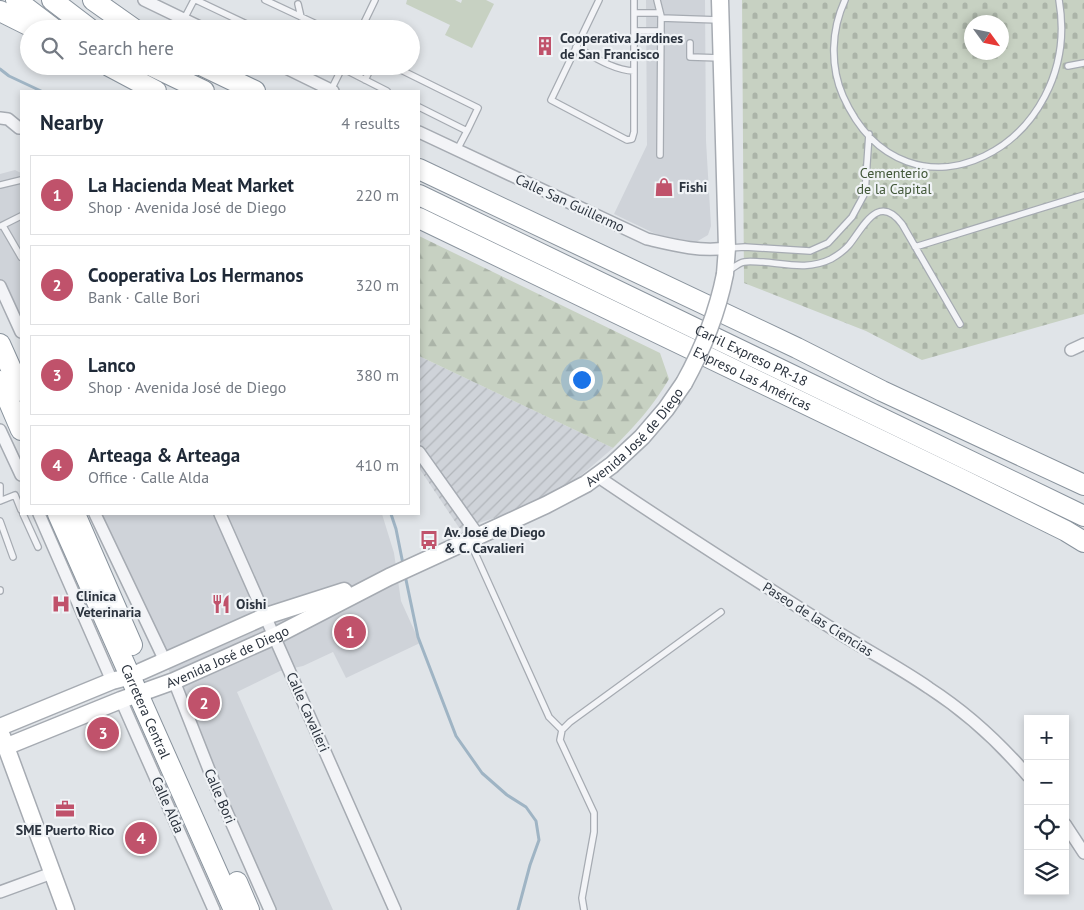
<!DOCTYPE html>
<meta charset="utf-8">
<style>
:root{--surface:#fff;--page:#f2f2f3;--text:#1f2937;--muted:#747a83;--line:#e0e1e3;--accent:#c0526b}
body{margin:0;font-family:"PT Sans",sans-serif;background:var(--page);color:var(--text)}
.controls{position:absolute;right:15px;bottom:15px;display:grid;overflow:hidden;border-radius:0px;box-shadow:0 2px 8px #0003}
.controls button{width:45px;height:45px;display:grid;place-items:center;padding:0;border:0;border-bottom:1px solid var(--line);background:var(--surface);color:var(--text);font:25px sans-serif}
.compass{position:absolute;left:964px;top:15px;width:45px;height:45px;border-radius:50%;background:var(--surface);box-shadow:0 2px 8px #0003;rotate:123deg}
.you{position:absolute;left:581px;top:379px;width:18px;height:18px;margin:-12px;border:4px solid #fff;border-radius:50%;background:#1a73e8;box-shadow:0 0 0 8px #1a73e833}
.badge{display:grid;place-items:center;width:32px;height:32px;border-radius:50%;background:var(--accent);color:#fff;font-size:16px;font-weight:700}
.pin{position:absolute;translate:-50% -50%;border:2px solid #fff;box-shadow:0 1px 5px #0006}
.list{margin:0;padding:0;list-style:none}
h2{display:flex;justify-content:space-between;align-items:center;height:65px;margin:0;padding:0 20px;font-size:21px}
h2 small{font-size:16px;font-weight:400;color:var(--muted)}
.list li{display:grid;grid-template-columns:32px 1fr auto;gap:15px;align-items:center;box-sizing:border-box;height:80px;margin:0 10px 10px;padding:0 10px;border:1px solid var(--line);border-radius:0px}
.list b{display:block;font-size:19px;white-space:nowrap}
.list p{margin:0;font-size:16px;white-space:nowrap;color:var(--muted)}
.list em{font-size:16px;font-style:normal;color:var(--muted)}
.icon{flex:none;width:28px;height:28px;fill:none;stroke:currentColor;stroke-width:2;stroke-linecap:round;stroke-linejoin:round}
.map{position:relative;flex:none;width:1084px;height:910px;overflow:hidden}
.search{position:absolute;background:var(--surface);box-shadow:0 2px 8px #0003;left:20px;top:20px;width:400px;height:55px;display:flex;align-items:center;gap:12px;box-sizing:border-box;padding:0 18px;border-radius:28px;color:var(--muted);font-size:19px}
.panel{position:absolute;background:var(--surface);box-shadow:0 2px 8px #0003;left:20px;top:90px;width:400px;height:425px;border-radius:0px}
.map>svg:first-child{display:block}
</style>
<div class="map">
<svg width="1084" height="910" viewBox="0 0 1084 910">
<defs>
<pattern id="industrial-furrows" width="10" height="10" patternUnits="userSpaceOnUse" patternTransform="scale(1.25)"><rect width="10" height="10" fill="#cfd3d9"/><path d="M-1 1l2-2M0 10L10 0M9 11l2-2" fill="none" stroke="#b2b6bb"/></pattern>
<pattern id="forest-firs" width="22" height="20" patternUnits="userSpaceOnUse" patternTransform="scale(1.25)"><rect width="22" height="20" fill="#c7d1c2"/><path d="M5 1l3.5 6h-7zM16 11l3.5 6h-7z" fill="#abb4a8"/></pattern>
<pattern id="cemetery-stones" width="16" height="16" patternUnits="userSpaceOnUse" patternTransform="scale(1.25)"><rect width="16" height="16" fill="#c7d1c2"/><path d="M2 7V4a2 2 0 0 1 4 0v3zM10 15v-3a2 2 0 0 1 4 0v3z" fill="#abb4a8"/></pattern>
</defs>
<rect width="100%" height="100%" fill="#e0e4e8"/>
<!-- built -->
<path fill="#cfd3d9" d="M646 0H705L706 141 711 226 708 235 696 242 662 237 614 214 647 145Z
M15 170 21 173V332L0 286V174Z
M95 514H382L394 553 401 601 420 643 346 678 333 652 303 666 280 671 237 692 333 910H270L174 681Z"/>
<!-- industrial -->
<path fill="url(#industrial-furrows)" d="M419 356 613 448 578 478 557 491 519 510 460 529 419 468Z"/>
<!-- forest -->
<path fill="url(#forest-firs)" d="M419 236 660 353 669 379C654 405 634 427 613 448L419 356Z"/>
<!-- cemetery -->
<path fill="url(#cemetery-stones)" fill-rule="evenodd" d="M742 0H1084V314L922 360 866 331 744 283ZM972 22H1002V52H972Z"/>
<!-- pitch -->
<path fill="#c7d1c2" d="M407 0H455L461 3 462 0H486L494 4 472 48 445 35 450 25 406 4Z"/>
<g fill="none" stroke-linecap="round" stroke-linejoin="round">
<!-- stream -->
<path stroke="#9fb4c4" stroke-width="3" d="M0 69 9 76 41 91
M391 514 396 529 403 564
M405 575 418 637 456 736 482 773 507 795 526 807 536 821 539 840 530 865 518 910"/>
<!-- lane casing -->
<g stroke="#a6abb2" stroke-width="8">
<path id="lane" d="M196 0 257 29
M265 0 327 29
M599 0 551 100 627 140 632 139 634 132V0
M657 0 661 16
M845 0C831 30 830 66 843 96 907 239 1084 145 1059 0
M298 4 301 17
M634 13H660
M184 19 194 0
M361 29 375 0
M634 31H661
M690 43V57L721 58
M576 47C594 57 613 70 634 71
M338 66 387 91
M393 66 478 108 467 131 419 107
M1068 66 1084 63
M365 80 372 66
M331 90 343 66
M457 150 467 131
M660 155 661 18 719 20
M0 185 21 180
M1 226 21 216
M3 226 21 257
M915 247 1084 195
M729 248 745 247 810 251 828 243 852 217 865 193 869 134
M727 272C732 269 738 263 744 262 749 261 757 262 763 262 787 264 809 270 831 259 838 255 844 251 849 245 863 228 878 192 902 224L960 324
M0 486V499
M0 501 15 495 21 510
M23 514 38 547
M0 521 13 557
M470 542 549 717 562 730
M0 590V591
M584 910 582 898 594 832V813L560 740 562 730 570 722 721 612"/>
</g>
<!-- street casing -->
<g stroke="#a6abb2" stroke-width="14">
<path id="street" d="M144 0 204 29
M282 66 333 91
M0 118 8 119 19 128
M419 132 647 239C673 245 699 252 727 248
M0 286 21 332
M1071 350 1084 344
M0 430 21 475
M419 452 478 535
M597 476C676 530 757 581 839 633 868 651 900 668 929 688 966 712 999 742 1028 776
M39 514 112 681
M95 514 165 661
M220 514 395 910
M174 681 217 790 270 910
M121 700 214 910
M1065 824 1084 853
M0 892 52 873"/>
</g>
<!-- secondary casing -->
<g stroke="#a6abb2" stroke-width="19">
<g id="secondary">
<path d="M720 0 727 248 725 274"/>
<path d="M0 727 112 681 131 676 266 616 344 591"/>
<path d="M2 736 66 910"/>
<path id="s1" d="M5 747 121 700 174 681 275 636 389 577 546 505 586 484 612 465 642 437 666 409 684 383"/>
</g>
</g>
<!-- highway casing -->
<g stroke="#89939d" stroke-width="22">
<g id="highway">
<path d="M16 0 54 29"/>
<path d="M52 0 90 29"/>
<path d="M93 0 134 29"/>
<path d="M0 11 36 29"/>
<path d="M109 66 156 91"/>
<path d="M152 66 204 91"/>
<path d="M203 66 255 91"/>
<path d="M419 169 797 348 882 391 1084 485"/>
<path id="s2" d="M419 195 1084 516"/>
<path id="s3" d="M419 218 959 478 1066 531 1084 542"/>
<path d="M0 344 21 391"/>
<path d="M0 381 21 430"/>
<path id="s4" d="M58 514 234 910"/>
<path d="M75 514 132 645"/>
<path d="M237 882 249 910"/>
</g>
</g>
<!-- lane -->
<use href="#lane" stroke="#f3f4f7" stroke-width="5.5"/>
<!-- street -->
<use href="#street" stroke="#f3f4f7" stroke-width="11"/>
<!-- secondary -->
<use href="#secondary" stroke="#fff" stroke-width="16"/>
<!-- highway -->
<use href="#highway" stroke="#fff" stroke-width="20"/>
<!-- secondary-bridge casing -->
<g stroke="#a6abb2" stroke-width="19" stroke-linecap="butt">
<path id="secondary-bridge" d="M684 383C704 347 717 314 725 274"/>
</g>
<!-- secondary-bridge -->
<use href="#secondary-bridge" stroke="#fff" stroke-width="16"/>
</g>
<!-- icons -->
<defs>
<g id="building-bare" transform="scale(1.5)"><path d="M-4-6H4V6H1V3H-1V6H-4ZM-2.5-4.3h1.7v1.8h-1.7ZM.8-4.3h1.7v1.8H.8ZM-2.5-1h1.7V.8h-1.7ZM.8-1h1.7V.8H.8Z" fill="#c0526b" stroke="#f0f3f6" stroke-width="2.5" paint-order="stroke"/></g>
<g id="shop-bare" transform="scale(1.5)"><path d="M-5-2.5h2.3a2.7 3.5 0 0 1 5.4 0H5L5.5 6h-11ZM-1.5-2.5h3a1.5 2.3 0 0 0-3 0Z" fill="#c0526b" stroke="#f0f3f6" stroke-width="2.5" paint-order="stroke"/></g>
<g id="bus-bare" transform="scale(1.5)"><path d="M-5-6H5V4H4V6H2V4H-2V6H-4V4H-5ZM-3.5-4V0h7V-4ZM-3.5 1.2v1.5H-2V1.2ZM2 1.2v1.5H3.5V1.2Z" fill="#c0526b" stroke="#f0f3f6" stroke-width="2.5" paint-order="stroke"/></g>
<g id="hospital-bare" transform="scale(1.5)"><path d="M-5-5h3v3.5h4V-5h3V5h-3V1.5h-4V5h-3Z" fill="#c0526b" stroke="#f0f3f6" stroke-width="2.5" paint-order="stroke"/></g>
<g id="restaurant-bare" transform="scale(1.5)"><path d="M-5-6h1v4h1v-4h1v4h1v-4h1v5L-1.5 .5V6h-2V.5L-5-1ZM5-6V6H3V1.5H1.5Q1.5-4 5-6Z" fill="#c0526b" stroke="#f0f3f6" stroke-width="2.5" paint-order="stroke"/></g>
<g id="office-bare" transform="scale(1.5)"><path d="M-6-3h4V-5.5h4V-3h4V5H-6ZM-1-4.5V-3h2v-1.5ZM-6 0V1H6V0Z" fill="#c0526b" stroke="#f0f3f6" stroke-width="2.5" paint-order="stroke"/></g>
</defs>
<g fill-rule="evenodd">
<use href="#building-bare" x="545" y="46"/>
<use href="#shop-bare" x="664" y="187"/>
<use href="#bus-bare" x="429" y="540"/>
<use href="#hospital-bare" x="61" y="604"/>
<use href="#restaurant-bare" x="221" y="604"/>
<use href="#office-bare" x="65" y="809"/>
</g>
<g text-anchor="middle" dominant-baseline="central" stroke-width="4.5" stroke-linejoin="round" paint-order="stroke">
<!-- poi labels -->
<g font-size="14" font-weight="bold" fill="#2b333e" stroke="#f0f3f6" text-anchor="start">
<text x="560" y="38">Cooperativa Jardines<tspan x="560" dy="16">de San Francisco</tspan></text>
<text x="679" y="187">Fishi</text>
<text x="444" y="532">Av. José de Diego<tspan x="444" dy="16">&amp; C. Cavalieri</tspan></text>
<text x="76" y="596">Clinica<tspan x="76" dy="16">Veterinaria</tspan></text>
<text x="236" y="604">Oishi</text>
<text x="65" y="830" text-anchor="middle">SME Puerto Rico</text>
</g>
<!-- park labels -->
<g font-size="14" fill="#425839" stroke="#f0f3f6">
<text x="894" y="173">Cementerio<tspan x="894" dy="16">de la Capital</tspan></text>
</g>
<!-- street labels -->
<g font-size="14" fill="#2b333e" stroke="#f0f3f6">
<text transform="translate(570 203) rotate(25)">Calle San Guillermo</text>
<text stroke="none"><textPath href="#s2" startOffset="369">Carril Expreso PR-18</textPath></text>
<text stroke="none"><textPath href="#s3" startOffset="370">Expreso Las Américas</textPath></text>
<text stroke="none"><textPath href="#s1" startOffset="706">Avenida José de Diego</textPath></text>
<text transform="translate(818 619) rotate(32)">Paseo de las Ciencias</text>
<text stroke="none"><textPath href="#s1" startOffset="240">Avenida José de Diego</textPath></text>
<text stroke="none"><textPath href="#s4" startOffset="216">Carretera Central</textPath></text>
<text transform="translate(308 712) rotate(66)">Calle Cavalieri</text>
<text transform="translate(220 796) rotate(67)">Calle Bori</text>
<text transform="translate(168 805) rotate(66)">Calle Alda</text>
</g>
</g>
</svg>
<div class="controls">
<button>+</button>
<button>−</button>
<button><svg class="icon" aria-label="locate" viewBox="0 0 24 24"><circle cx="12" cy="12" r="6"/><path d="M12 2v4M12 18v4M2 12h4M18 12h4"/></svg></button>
<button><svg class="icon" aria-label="layers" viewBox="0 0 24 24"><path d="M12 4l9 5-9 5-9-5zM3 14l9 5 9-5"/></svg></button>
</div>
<svg class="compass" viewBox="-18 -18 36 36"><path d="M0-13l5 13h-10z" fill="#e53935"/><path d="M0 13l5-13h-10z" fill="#747a83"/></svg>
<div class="you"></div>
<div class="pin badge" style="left:350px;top:632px">1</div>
<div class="pin badge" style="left:204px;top:703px">2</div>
<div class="pin badge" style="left:103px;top:733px">3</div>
<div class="pin badge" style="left:141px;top:838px">4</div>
<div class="search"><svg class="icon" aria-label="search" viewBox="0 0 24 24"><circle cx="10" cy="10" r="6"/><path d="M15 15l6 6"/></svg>Search here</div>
<section class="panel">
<h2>Nearby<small>4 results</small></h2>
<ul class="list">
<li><span class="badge">1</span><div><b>La Hacienda Meat Market</b><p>Shop · Avenida José de Diego</p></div><em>220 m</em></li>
<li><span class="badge">2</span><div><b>Cooperativa Los Hermanos</b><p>Bank · Calle Bori</p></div><em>320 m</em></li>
<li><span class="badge">3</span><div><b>Lanco</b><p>Shop · Avenida José de Diego</p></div><em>380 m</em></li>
<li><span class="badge">4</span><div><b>Arteaga &amp; Arteaga</b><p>Office · Calle Alda</p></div><em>410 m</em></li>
</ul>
</section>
</div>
